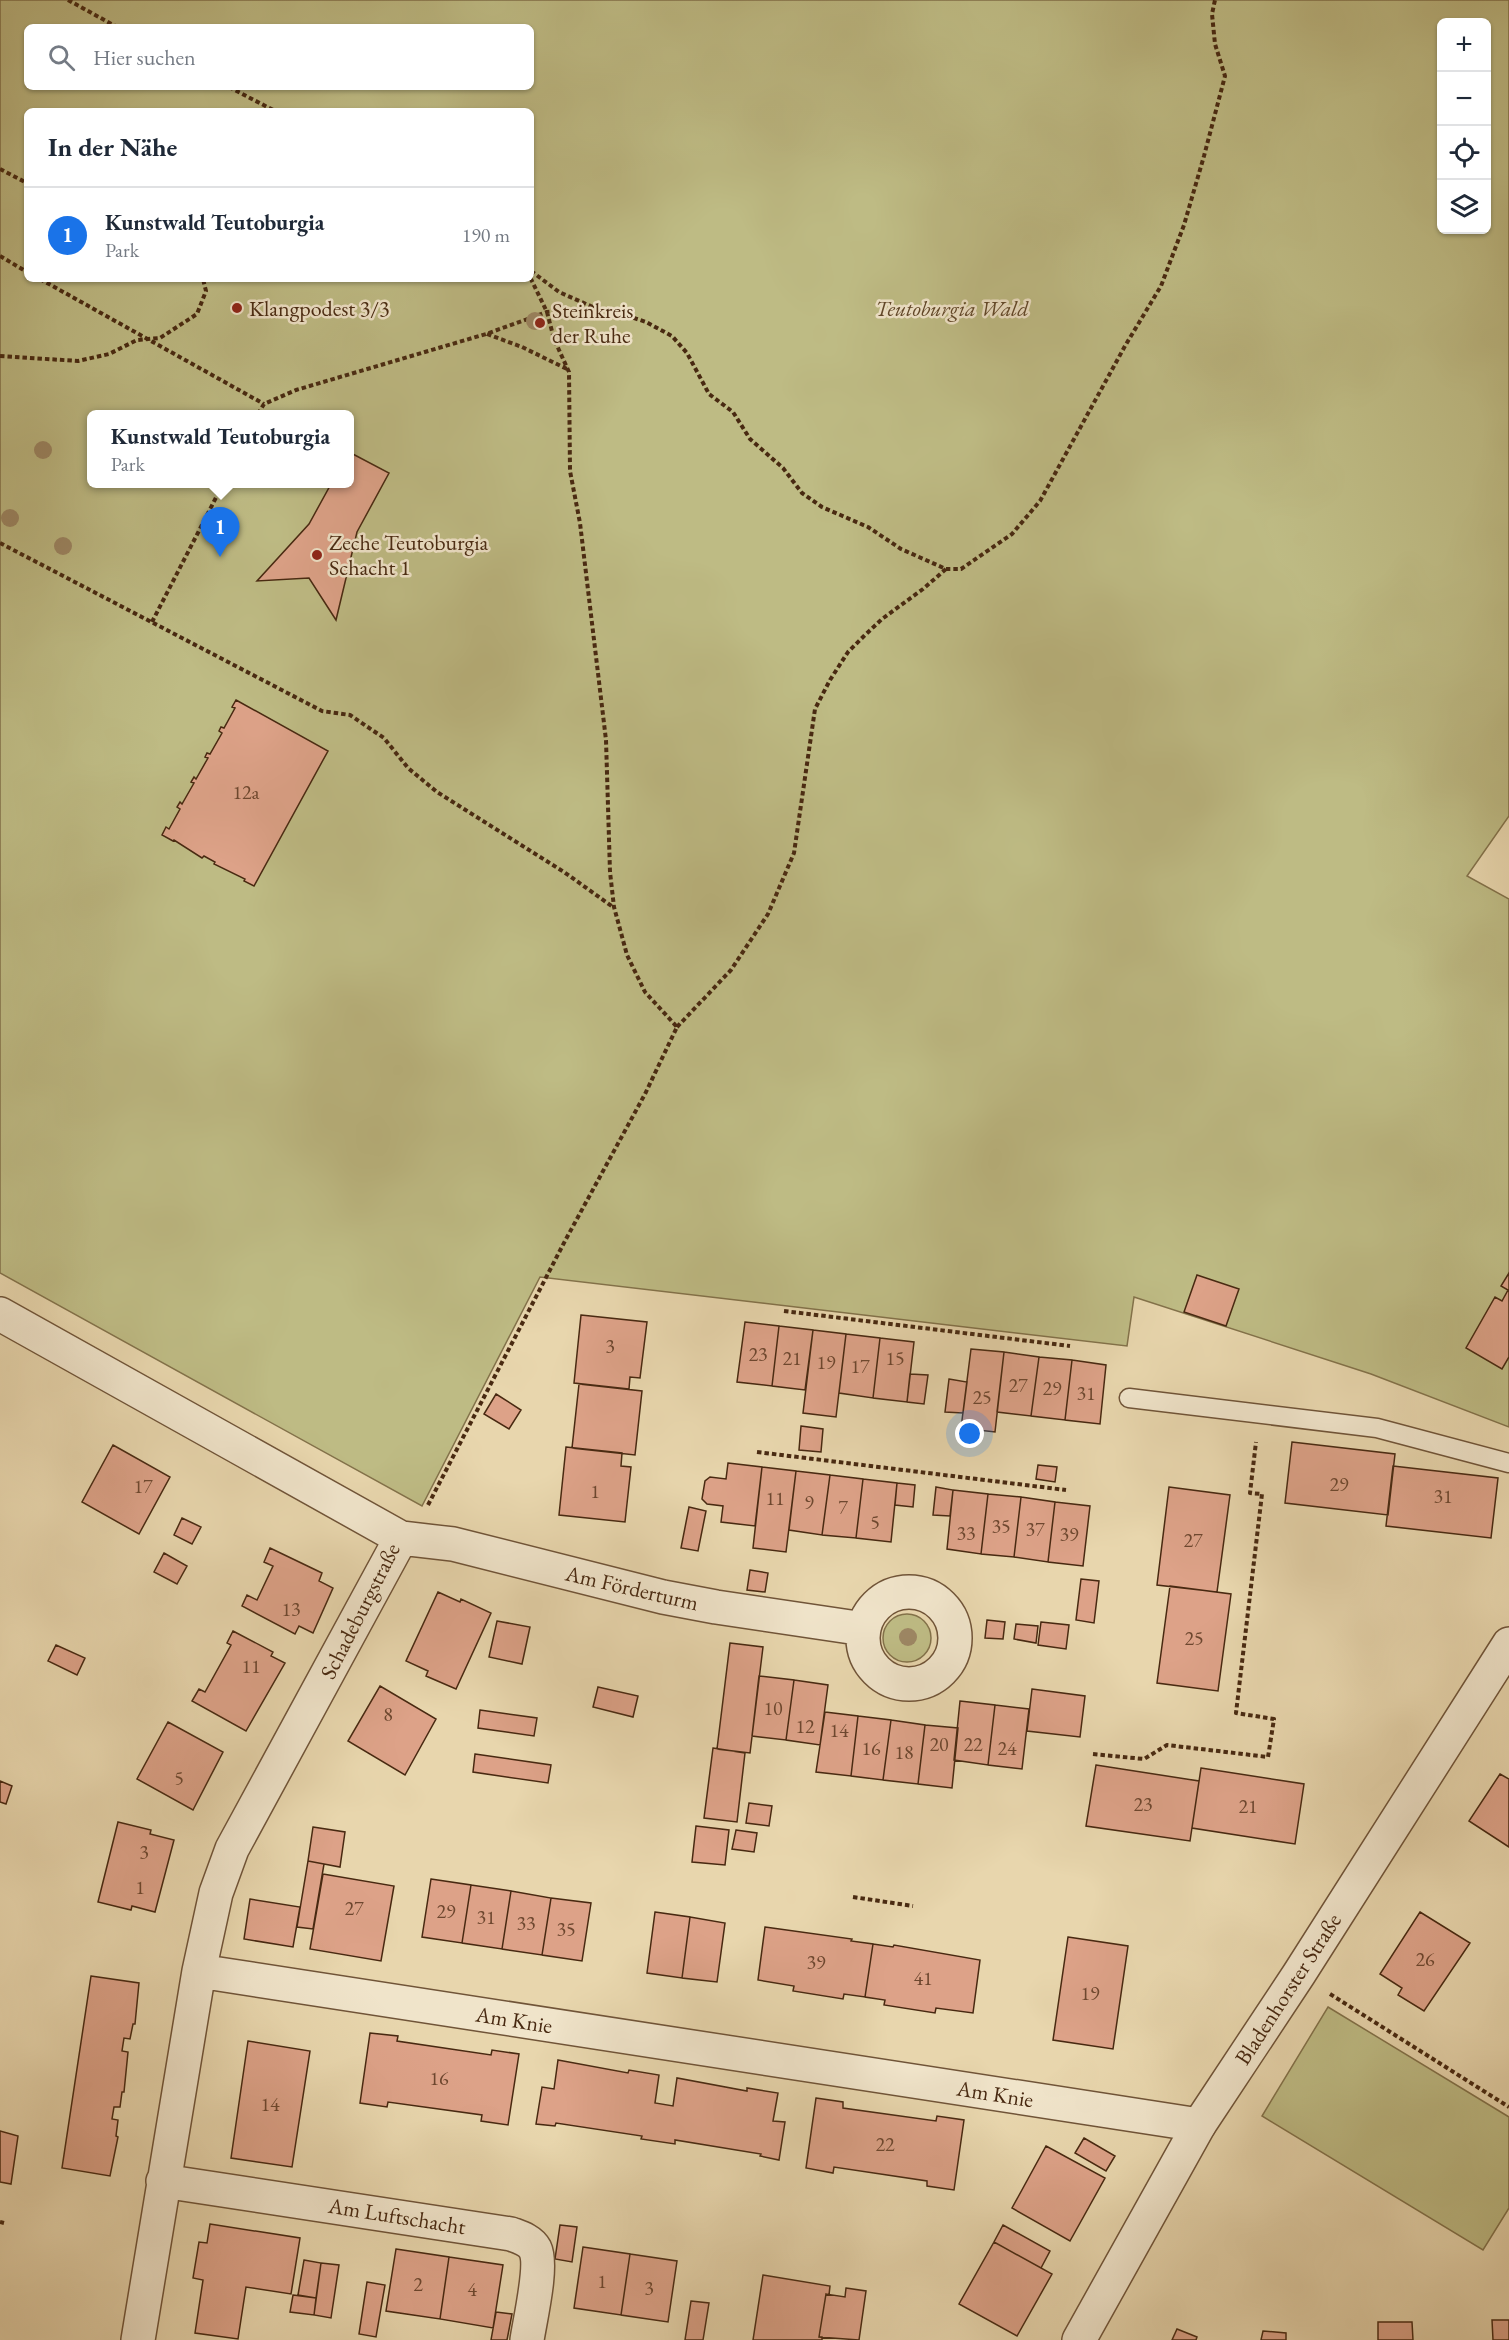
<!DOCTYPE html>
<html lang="de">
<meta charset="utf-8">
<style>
:root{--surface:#fff;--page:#f2f2f3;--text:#1f2937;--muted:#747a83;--line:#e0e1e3;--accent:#1a73e8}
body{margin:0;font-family:"EB Garamond",serif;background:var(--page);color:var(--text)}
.controls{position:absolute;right:18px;top:18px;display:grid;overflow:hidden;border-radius:9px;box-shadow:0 2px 4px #0004}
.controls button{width:54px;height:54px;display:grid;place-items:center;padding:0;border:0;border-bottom:2px solid var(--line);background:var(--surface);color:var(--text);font:30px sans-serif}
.you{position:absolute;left:970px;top:1434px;width:21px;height:21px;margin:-15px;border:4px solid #fff;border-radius:50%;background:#1a73e8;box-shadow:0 0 0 9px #1a73e833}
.badge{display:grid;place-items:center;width:39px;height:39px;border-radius:50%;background:var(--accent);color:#fff;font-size:20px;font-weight:700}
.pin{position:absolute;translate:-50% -50px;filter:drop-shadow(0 2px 3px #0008)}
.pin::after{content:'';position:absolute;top:32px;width:21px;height:18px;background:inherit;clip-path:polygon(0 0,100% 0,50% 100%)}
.popup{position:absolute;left:87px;top:410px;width:267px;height:78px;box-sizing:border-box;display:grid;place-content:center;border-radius:9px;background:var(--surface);filter:drop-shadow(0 2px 4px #0005);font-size:20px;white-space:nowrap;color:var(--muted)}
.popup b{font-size:22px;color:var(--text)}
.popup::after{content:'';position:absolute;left:50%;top:100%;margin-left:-12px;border:12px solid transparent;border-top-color:var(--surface)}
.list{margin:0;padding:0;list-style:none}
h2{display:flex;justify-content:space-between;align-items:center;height:78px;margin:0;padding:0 24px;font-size:26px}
h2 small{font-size:20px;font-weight:400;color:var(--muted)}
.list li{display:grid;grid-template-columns:39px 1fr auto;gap:18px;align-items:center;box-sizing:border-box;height:96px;padding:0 24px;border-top:2px solid var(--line)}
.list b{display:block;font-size:22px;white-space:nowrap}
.list p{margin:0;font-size:20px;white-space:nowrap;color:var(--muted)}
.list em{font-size:20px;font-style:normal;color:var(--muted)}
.icon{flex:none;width:33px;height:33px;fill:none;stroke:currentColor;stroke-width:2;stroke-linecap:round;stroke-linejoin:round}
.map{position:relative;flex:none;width:1509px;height:2340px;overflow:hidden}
.search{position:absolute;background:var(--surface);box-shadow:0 2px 4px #0004;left:24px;top:24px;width:510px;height:66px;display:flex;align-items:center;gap:15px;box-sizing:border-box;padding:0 21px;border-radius:9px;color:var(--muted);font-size:22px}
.panel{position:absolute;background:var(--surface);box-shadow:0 2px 4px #0004;left:24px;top:108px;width:510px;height:174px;border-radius:9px}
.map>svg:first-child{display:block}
</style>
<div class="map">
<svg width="1509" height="2340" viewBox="0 0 1509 2340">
<rect width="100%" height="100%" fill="#e8d6ad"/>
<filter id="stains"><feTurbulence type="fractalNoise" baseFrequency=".00333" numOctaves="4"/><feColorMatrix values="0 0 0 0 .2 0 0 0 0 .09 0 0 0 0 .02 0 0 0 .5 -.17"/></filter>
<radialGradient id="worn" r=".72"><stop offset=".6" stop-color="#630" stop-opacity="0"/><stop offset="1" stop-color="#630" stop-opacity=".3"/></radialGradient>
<!-- green -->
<path fill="#bebb84" stroke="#83724a" stroke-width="1.5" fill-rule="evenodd" d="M0 0H1509V816L1467 876 1509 899V1427L1371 1374 1134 1297 1127 1346 540 1277 422 1506 0 1273ZM1442 22H1486V230H1442ZM27 27H531V87H27ZM27 111H531V279H27ZM91 414H349V484H91Z
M883 1638a24 24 0 1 1 48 0a24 24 0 1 1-48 0Z
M1328 2007 1509 2117V2208L1483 2250 1262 2116Z"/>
<!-- building -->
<path fill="#dda288" stroke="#482911" stroke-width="1.5" d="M349 452 389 473 357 532 336 620 309 578 257 581 309 524 331 484H349Z
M236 700 328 751 254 886 244 881 245 879 214 864 215 862 204 856 202 858 174 840 173 841 162 835 166 827 169 829 180 809 177 807 180 802 182 804 194 783 191 782 194 777 196 779 208 758 205 757 207 753 210 754 222 733 219 731 221 727 224 728 235 708 232 707Z
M1509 1273V1357L1502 1369 1466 1348 1495 1297 1502 1301 1508 1290 1501 1286Z
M1197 1275 1239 1289 1226 1326 1184 1312Z
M581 1315 647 1322 640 1378 630 1377 629 1389 574 1383Z
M745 1322 779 1326 772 1386 737 1382Z
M779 1326 813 1330 805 1390 772 1386Z
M813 1330 846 1334 836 1417 803 1413Z
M846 1334 880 1338 873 1398 839 1393Z
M880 1338 914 1342 907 1402 873 1398Z
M971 1349 1004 1352 995 1432 961 1428Z
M1004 1352 1039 1357 1031 1416 997 1412Z
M1039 1357 1072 1360 1065 1420 1031 1416Z
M1072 1360 1106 1365 1100 1424 1065 1420Z
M910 1374 928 1375 924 1404 907 1402Z
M949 1379 967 1382 963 1413 945 1412Z
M579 1384 642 1391 635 1455 572 1448Z
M496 1394 521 1410 509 1429 484 1414Z
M801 1426 823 1429 821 1452 799 1450Z
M1292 1442 1395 1454 1388 1515 1285 1503Z
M113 1445 170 1477 139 1534 82 1502Z
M566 1447 622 1453 621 1466 631 1467 625 1522 559 1515Z
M728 1463 762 1467 755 1526 721 1522 723 1506 707 1504 702 1499 705 1481 710 1477 726 1479Z
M1038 1465 1057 1467 1055 1482 1036 1479Z
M1393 1466 1498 1478 1491 1538 1386 1526Z
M762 1467 796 1471 786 1552 753 1548Z
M796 1471 830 1475 822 1535 789 1530Z
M830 1475 863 1479 856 1538 822 1535Z
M863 1479 897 1483 891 1542 856 1538Z
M897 1483 915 1485 913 1507 895 1505Z
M936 1487 953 1490 950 1516 933 1515Z
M1169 1487 1230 1495 1217 1592 1157 1585Z
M953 1490 988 1494 981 1554 947 1549Z
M988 1494 1021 1497 1014 1557 981 1554Z
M1021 1497 1055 1502 1048 1562 1014 1557Z
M1055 1502 1090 1506 1083 1566 1048 1562Z
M689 1507 706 1511 698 1551 681 1548Z
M182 1518 201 1527 192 1544 174 1535Z
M270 1548 322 1573 319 1581 333 1588 313 1633 299 1626 295 1634 242 1606 247 1595 257 1600 273 1566 264 1562Z
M164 1553 187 1566 177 1584 154 1572Z
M750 1570 768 1573 765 1592 747 1590Z
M1081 1579 1099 1581 1094 1623 1076 1620Z
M1170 1586 1231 1594 1218 1691 1157 1683Z
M438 1592 460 1602 461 1599 491 1613 456 1689 426 1676 428 1671 406 1661Z
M987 1620 1005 1622 1003 1639 985 1638Z
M497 1621 530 1627 522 1664 489 1657Z
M1041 1622 1069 1625 1066 1649 1038 1645Z
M1016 1624 1038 1626 1036 1643 1014 1639Z
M233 1631 273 1652 271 1656 285 1663 246 1731 192 1701 199 1689 205 1692 231 1645 227 1643Z
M730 1643 763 1647 750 1753 717 1749Z
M56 1645 85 1658 77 1675 48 1661Z
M759 1676 794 1680 786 1740 752 1736Z
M794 1680 828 1685 820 1745 786 1740Z
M380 1686 436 1719 405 1775 348 1741Z
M598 1687 638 1696 633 1717 593 1707Z
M1032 1689 1085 1696 1080 1737 1027 1731Z
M960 1701 995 1705 988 1765 954 1760Z
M995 1705 1029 1709 1022 1769 988 1765Z
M480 1710 537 1718 534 1736 478 1728Z
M825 1712 858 1716 851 1776 816 1772Z
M858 1716 891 1720 883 1780 851 1776Z
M891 1720 925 1725 918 1784 883 1780Z
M168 1722 223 1752 193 1810 137 1779Z
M925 1725 958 1728 952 1788 918 1784Z
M713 1748 745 1753 737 1822 704 1818Z
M475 1754 551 1765 548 1783 473 1772Z
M1096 1765 1199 1781 1190 1841 1086 1826Z
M1201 1768 1304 1784 1295 1844 1192 1828Z
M1500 1774 1509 1779V1847L1469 1821Z
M0 1781 12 1786 6 1804 0 1802Z
M749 1803 772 1806 769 1826 746 1823Z
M118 1822 151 1830 150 1834 174 1840 155 1912 132 1906 131 1910 98 1902Z
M696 1826 729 1830 725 1865 692 1862Z
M313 1827 345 1832 340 1867 308 1861Z
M736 1830 757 1833 754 1852 732 1849Z
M308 1861 324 1864 313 1929 297 1927Z
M323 1874 394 1886 381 1961 310 1949Z
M431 1879 471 1885 462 1943 422 1937Z
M471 1885 511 1891 502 1949 462 1943Z
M511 1891 551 1898 542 1955 502 1949Z
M551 1898 591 1903 582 1961 542 1955Z
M250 1899 300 1907 293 1947 244 1939Z
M655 1912 690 1917 682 1978 647 1973Z
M1420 1912 1470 1943 1424 2011 1398 1995 1402 1988 1380 1974Z
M690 1917 725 1923 717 1982 682 1978Z
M765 1927 852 1939 851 1941 873 1944 865 1997 844 1994 843 1999 793 1991 794 1986 758 1980Z
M1068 1937 1128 1946 1113 2049 1053 2040Z
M873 1944 893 1947 894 1945 980 1960 973 2013 936 2008 935 2013 884 2005 885 2000 865 1997Z
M91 1976 139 1983 135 2024H133L130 2039 124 2038 122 2051 128 2052 124 2092H122L120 2107H114L112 2119 118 2120 116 2136 118 2137 110 2176 62 2168Z
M370 2033 398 2036 397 2041 491 2055 492 2050 519 2054 508 2125 481 2121 482 2115 388 2102 387 2107 360 2103Z
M248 2041 310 2051 292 2167 231 2158Z
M558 2060 628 2073 629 2070 659 2075 655 2103 673 2106 677 2078 747 2091V2088L778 2093 773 2121 785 2122 779 2160 760 2156 761 2154 675 2140V2144L641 2139 642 2136 556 2123 555 2126 536 2124 542 2087 554 2089Z
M816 2098 843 2102V2108L936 2121 937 2116 964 2120 954 2190 927 2186V2181L834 2167 833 2173 806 2168Z
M0 2131 18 2136 11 2184 0 2182Z
M1084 2138 1115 2156 1106 2171 1075 2153Z
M1046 2146 1105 2178 1070 2241 1012 2208Z
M210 2224 300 2238 291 2294 246 2287 238 2339 195 2333 203 2280 193 2278 199 2242 207 2243Z
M560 2225 577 2227 572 2262 555 2259Z
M1003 2225 1050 2251 1041 2268 994 2242Z
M994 2242 1052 2274 1017 2336 959 2304Z
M583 2247 630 2254 621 2315 574 2308Z
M396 2249 449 2257 440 2319 386 2311Z
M630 2254 677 2261 668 2322 621 2315Z
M449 2257 503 2265 493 2328 440 2319Z
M304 2260 321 2263 316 2298 298 2295Z
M321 2263 339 2265 331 2318 314 2315Z
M763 2275 830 2286 829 2295 826 2294 819 2337H822V2340H753Z
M367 2282 385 2285 376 2337 359 2334Z
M846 2288 866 2291 859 2340 819 2337 826 2294 845 2297Z
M293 2295 316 2298 314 2315 290 2312Z
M691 2301 709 2303 703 2340H685Z
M496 2312 512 2314 507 2340H491Z
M1492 2320H1509V2340H1493Z
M1378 2322H1412L1413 2340H1378Z
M1177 2329 1197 2337 1196 2340H1172Z
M1263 2331 1286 2333V2340H1261Z"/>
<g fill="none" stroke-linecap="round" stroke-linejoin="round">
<!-- service casing -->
<g stroke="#705438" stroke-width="21">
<path id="service" d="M1129 1398 1377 1428 1509 1463"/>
</g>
<!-- minor casing -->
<g stroke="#705438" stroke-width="36">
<path id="minor" d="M0 1314 401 1538 453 1544 663 1597 716 1607 864 1629
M863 1638a46 46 0 1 1 92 0a46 46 0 1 1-92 0Z
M199 1971 1199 2125
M163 2181 511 2234C519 2237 530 2240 535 2249 543 2265 530 2320 527 2340
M138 2340 199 1971 216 1893 232 1849 401 1538"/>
</g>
<!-- tertiary casing -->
<g stroke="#705438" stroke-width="36">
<path id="tertiary" d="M1079 2340 1199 2125 1299 1974 1509 1644"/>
</g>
<!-- path -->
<path stroke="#482911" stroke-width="4" stroke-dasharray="4.5 3" stroke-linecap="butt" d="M68 0 117 27
M229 87 275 111
M0 169 27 183
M0 256 27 272
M531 271 559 292 595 308
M40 279 264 404
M487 334 522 347 567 369
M0 356 78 361 109 354 137 340 160 338 197 314 206 291 203 279
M258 414 264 404 296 390 486 334 547 312 596 308 613 311 646 322 672 336 687 353 709 394 733 412 750 439 783 468 802 493 822 507 868 527 901 549 946 569H961L1012 534 1040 501 1125 346 1161 286 1184 225 1204 156 1225 76 1215 44 1212 14 1215 0
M0 543 322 711 350 715 384 738 408 768 437 792 564 872 613 907
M152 622 223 484
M677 1027 731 970 768 914 794 853 815 709 830 680 848 652 864 636 882 619 923 589 946 569
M784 1311 1070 1346
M757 1452 1066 1490
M428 1505 566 1239 645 1094 677 1027 645 992 627 955 614 907 610 872 606 740 580 523 570 471 569 372 554 339 547 312 531 279
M1093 1754 1144 1759 1167 1745 1268 1757 1274 1719 1236 1713 1262 1494 1250 1493 1256 1442
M853 1897 913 1906
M1330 1994 1509 2107
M0 2222 4 2223"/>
<!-- service -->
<use href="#service" stroke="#f0e4ca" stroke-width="18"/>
<!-- minor -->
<use href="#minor" stroke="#f0e4ca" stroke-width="33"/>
<!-- tertiary -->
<use href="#tertiary" stroke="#f0e4ca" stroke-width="33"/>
</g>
<!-- trees -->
<g fill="#9d8764">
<circle cx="535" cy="321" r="9"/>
<circle cx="43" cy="450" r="9"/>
<circle cx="10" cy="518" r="9"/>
<circle cx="63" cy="546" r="9"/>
<circle cx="908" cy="1637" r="9"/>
</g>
<!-- markers -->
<g fill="#8f2418" stroke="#f0e4ca" stroke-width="2">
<circle cx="237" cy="308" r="6"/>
<circle cx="540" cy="323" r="6"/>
<circle cx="317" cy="555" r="6"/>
</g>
<g text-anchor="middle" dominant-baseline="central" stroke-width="5" stroke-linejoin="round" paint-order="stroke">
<!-- number labels -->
<g font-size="20" fill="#6d472f">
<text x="246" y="792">12a</text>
<text x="610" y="1346">3</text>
<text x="758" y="1354">23</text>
<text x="792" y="1358">21</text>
<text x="895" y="1358">15</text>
<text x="826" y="1362">19</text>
<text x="860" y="1366">17</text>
<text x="1018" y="1385">27</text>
<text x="1052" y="1388">29</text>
<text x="1086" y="1393">31</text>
<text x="982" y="1397">25</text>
<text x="1339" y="1484">29</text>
<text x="143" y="1486">17</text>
<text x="595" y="1491">1</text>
<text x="1443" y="1496">31</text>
<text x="775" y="1498">11</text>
<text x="809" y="1502">9</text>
<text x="843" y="1507">7</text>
<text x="875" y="1522">5</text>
<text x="1001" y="1526">35</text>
<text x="1035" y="1529">37</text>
<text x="966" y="1533">33</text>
<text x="1069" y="1534">39</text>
<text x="1193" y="1540">27</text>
<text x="291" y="1609">13</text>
<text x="1194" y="1638">25</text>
<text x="251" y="1666">11</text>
<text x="773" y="1708">10</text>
<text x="388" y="1714">8</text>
<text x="805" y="1726">12</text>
<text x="839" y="1730">14</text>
<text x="939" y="1744">20</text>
<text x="973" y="1744">22</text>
<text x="871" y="1748">16</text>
<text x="1007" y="1748">24</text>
<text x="904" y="1752">18</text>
<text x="179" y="1778">5</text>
<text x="1143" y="1804">23</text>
<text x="1248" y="1806">21</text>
<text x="144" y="1852">3</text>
<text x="140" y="1887">1</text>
<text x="354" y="1908">27</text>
<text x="446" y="1911">29</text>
<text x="486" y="1917">31</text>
<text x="526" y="1923">33</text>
<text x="566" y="1929">35</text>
<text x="1425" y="1959">26</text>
<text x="816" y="1962">39</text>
<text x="923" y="1978">41</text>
<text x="1090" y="1993">19</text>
<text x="439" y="2078">16</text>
<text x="270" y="2104">14</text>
<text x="885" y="2144">22</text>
<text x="602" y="2281">1</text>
<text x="418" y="2284">2</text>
<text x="649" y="2288">3</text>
<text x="472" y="2289">4</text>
</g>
<!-- poi labels -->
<g font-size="22" fill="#482911" stroke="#f0e4ca" text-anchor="start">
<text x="249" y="308">Klangpodest 3/3</text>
<text x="552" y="310">Steinkreis<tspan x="552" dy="25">der Ruhe</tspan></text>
<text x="329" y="542">Zeche Teutoburgia<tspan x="329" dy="25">Schacht 1</tspan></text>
</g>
<!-- park labels -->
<g font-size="22" font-style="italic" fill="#604628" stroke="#f0e4ca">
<text x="952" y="308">Teutoburgia Wald</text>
</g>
<!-- street labels -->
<g font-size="22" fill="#482911" stroke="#f0e4ca">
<text transform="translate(632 1588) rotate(13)">Am Förderturm</text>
<text transform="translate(360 1611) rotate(-63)">Schadeburgstraße</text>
<text transform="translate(1288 1989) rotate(-57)">Bladenhorster Straße</text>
<text transform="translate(514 2020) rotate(9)">Am Knie</text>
<text transform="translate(995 2094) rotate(9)">Am Knie</text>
<text transform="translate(397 2216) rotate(9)">Am Luftschacht</text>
</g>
</g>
<rect width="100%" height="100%" filter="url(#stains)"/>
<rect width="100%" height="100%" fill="url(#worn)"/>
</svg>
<div class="controls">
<button>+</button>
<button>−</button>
<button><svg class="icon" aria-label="locate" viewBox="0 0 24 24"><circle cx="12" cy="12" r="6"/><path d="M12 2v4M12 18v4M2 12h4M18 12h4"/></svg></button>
<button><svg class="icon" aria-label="layers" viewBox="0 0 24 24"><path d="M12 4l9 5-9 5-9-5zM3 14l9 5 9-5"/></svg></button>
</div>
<div class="you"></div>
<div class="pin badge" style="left:220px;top:557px">1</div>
<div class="popup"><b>Kunstwald Teutoburgia</b>Park</div>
<div class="search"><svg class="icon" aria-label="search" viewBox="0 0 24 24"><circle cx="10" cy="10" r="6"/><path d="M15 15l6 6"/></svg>Hier suchen</div>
<section class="panel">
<h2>In der Nähe<small></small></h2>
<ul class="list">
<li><span class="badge">1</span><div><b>Kunstwald Teutoburgia</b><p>Park</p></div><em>190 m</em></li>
</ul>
</section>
</div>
